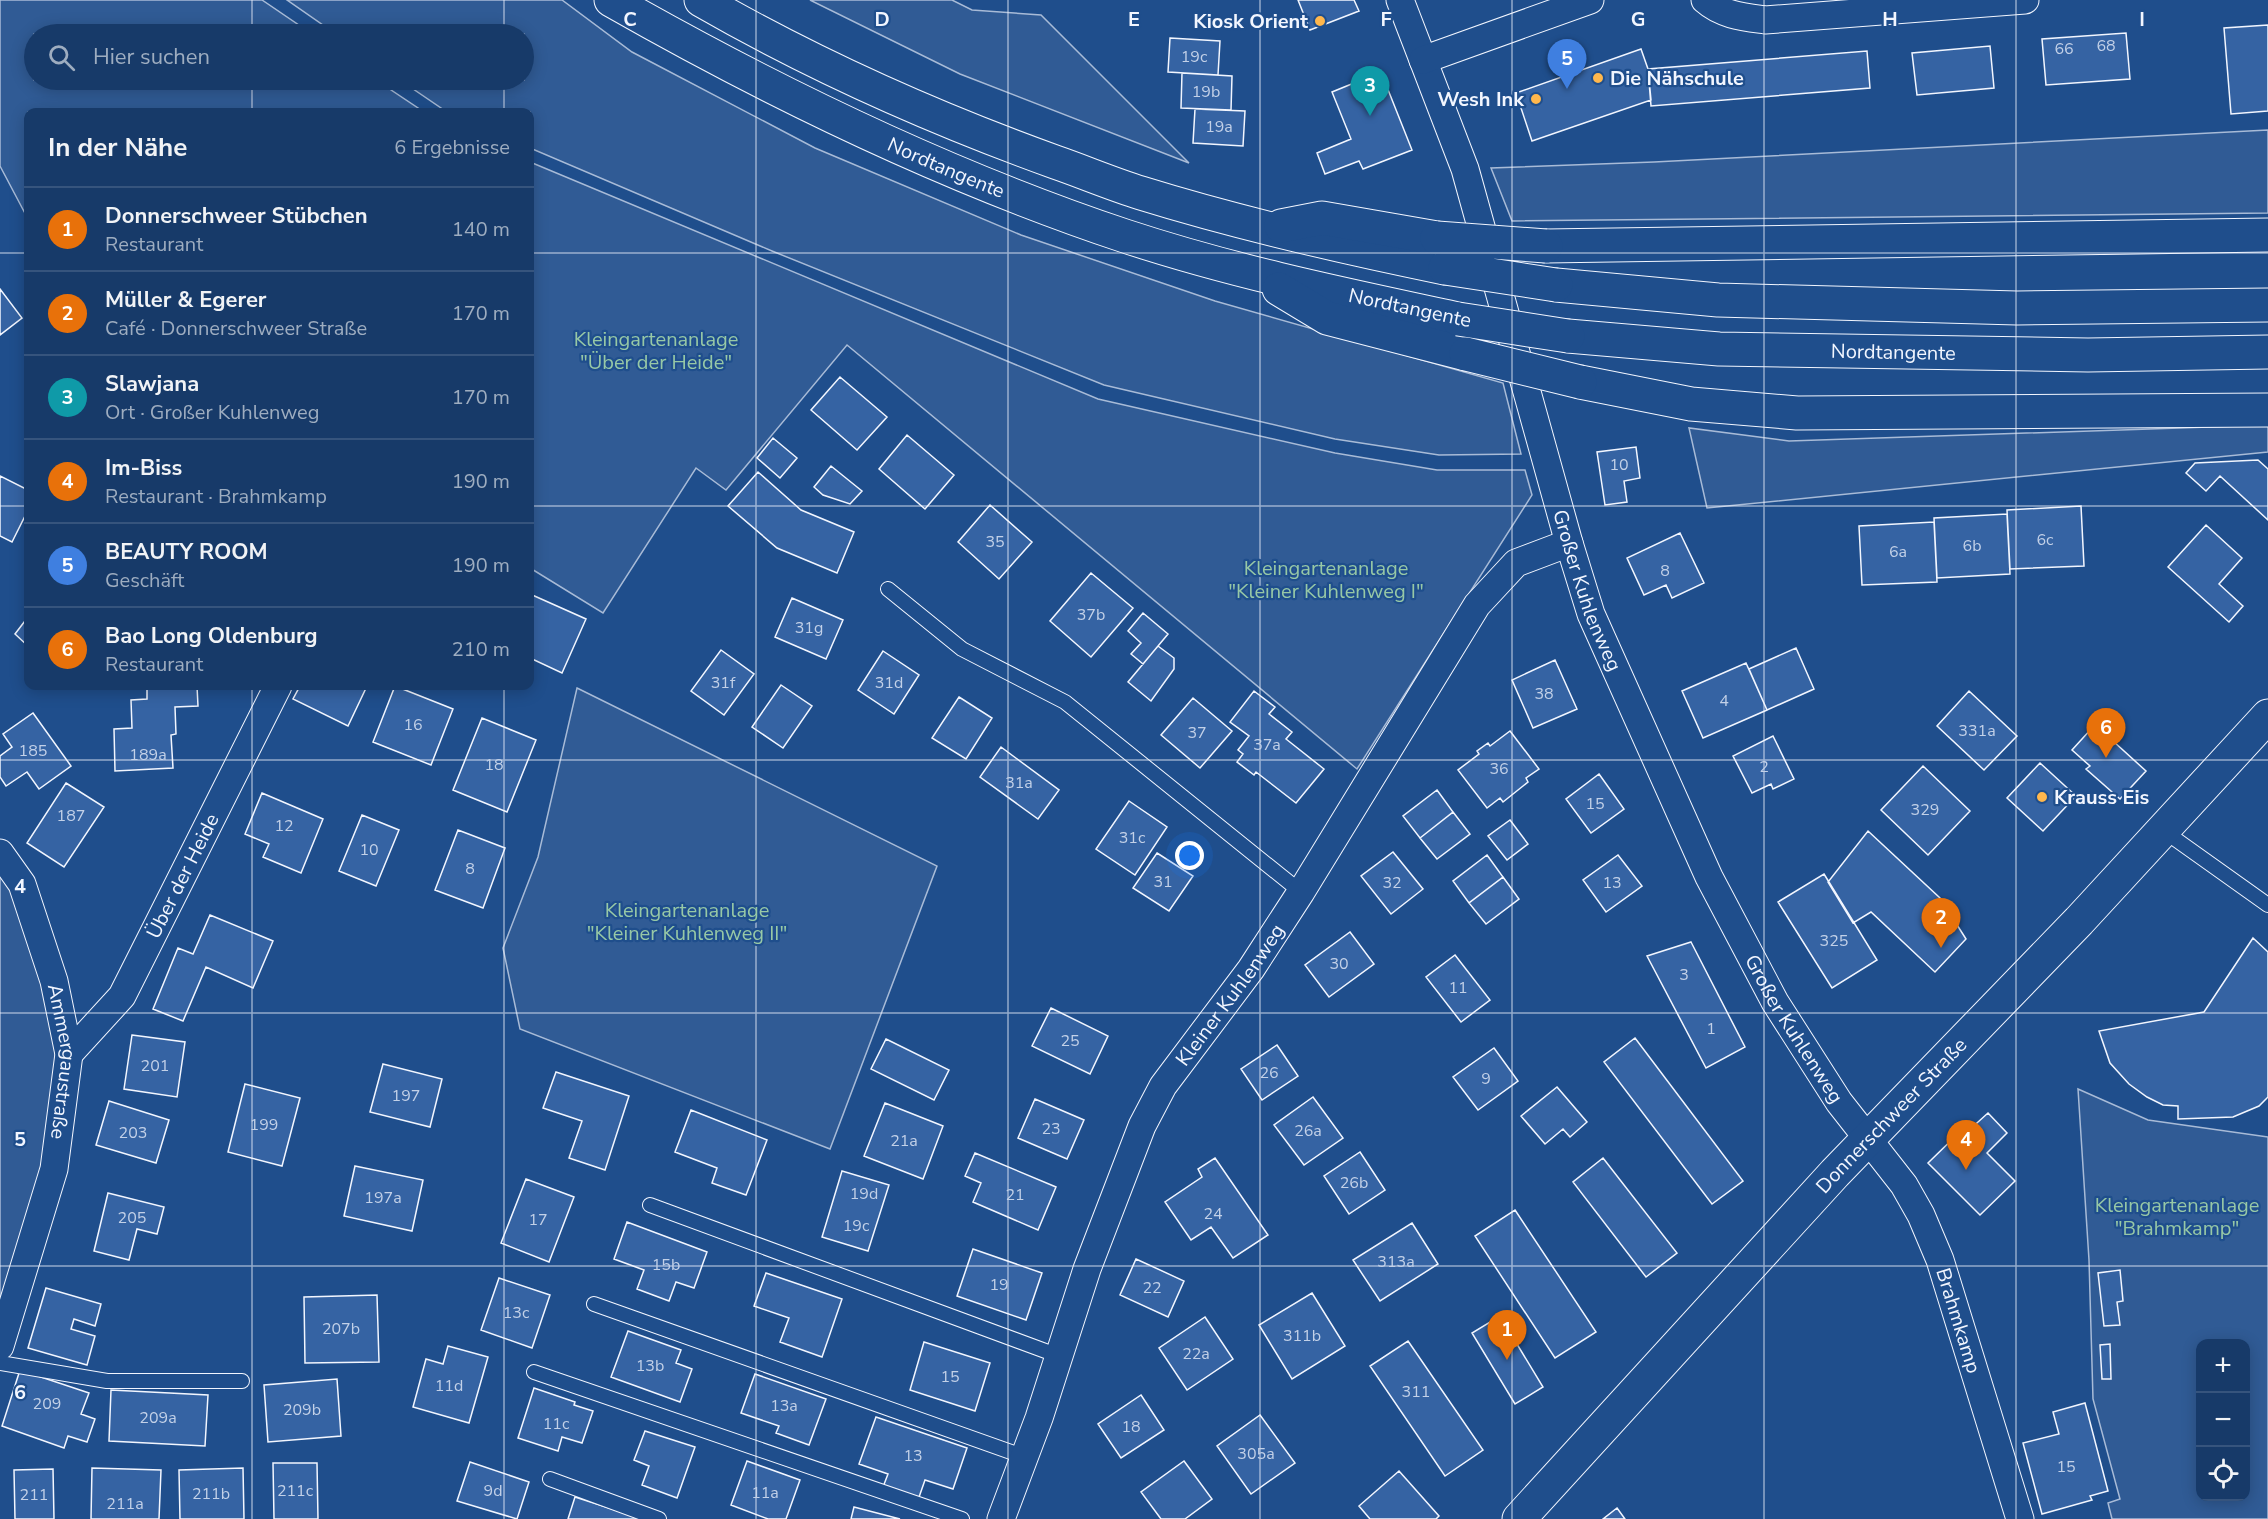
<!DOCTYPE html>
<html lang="de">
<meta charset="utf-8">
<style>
:root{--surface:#173a69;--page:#20416f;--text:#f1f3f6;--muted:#9eadc0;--line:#36547d;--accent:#ffb74d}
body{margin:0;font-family:"Nunito Sans",sans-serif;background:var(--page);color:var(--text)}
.controls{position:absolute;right:18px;bottom:18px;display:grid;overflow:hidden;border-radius:12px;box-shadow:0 3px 15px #0003}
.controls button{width:54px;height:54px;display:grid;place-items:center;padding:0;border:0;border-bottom:2px solid var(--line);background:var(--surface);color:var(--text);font:30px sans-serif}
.you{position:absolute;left:1190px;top:856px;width:21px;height:21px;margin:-15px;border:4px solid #fff;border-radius:50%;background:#1a73e8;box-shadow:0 0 0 9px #1a73e833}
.badge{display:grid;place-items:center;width:39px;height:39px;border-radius:50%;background:var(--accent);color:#fff;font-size:20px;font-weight:700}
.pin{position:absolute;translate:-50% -50px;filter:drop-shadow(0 2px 3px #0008)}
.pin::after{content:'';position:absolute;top:32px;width:21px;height:18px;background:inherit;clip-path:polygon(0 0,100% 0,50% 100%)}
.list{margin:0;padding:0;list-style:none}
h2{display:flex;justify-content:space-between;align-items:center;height:78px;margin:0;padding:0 24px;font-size:26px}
h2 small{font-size:20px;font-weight:400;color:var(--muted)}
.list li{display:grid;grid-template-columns:39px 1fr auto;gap:18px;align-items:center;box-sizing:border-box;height:84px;padding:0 24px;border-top:2px solid var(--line)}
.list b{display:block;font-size:22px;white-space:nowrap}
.list p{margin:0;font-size:20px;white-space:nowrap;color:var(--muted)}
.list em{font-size:20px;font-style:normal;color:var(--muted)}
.icon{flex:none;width:33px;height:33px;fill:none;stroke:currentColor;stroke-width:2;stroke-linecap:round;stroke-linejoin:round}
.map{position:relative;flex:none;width:2268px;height:1519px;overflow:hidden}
.search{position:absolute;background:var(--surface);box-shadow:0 3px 15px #0003;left:24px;top:24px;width:510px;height:66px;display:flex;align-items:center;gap:15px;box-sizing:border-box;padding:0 21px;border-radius:33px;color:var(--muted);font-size:22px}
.panel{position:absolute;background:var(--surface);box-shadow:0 3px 15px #0003;left:24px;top:108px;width:510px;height:582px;border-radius:12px}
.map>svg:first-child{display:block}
</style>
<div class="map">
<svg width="2268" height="1519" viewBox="0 0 2268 1519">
<rect width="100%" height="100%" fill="#1f4e8c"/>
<!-- built -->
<path fill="#305b95" stroke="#a8bbd7" stroke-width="1.5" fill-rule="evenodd" d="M0 0H262L312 34H34V80H376L424 112H28V219L0 166Z
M287 0H562L632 52 815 148 1021 235 1215 301 1503 383 1521 454 1439 455 1335 439 1104 385 772 251 530 148V112H447L400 80H524V34H336Z
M810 0H952L972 10 1041 15 1189 163 960 74Z
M2268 130V213L1512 221 1491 168 1654 162Z
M530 162 1098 399 1335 453 1437 470H1525L1532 495 1357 769 847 345 726 490 696 468 603 613 530 568Z
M2268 425V452L1707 508 1689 428 1789 441Z
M577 688 937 866 830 1149 520 1029 503 948 538 857Z
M0 869 14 889 47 988 60 1056 46 1167 0 1314Z
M2078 1089 2148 1120 2268 1137V1519H2112L2108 1503 2120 1499 2093 1399 2089 1260ZM2200 1344H2246V1496H2200Z"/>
<!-- building -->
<path fill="#3563a3" stroke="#f2f6ff" stroke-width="1.5" d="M1298 0H1354L1359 11 1310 30Z
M2268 25V111L2231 114 2224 28Z
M2126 33 2130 79 2046 85 2042 39Z
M1170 38 1220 41 1218 75 1168 72Z
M1990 46 1994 88 1917 95 1912 53Z
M1641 49 1648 69 1651 100 1532 141 1516 93Z
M1867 51 1870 88 1651 106 1648 69Z
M1381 72 1412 150 1363 169 1359 161 1325 174 1317 153 1351 139 1332 92Z
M1182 73 1232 76 1231 110 1181 108Z
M1195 109 1245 111 1243 146 1193 143Z
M0 289 22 318 0 335Z
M840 377 887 417 857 450 811 410Z
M907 435 954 475 925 509 879 469Z
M773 438 797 458 780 478 757 458Z
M1636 447 1640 478 1624 481 1627 502 1605 505 1597 452Z
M2258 460 2268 469V520L2220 476 2206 491 2186 473 2195 463Z
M831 466 862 491 850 504 823 495 814 487Z
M758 472 801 510 854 532 837 573 777 548 728 506Z
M0 476 28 490V510L12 542 0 536Z
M990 505 1032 542 999 579 958 542Z
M2081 506 2084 566 2010 569 2007 510Z
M2007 514 2010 574 1937 578 1934 518Z
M1934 522 1937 582 1862 585 1859 526Z
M2206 525 2242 558 2219 584 2243 606 2229 622 2168 567Z
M1680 533 1704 583 1672 598 1666 585 1644 595 1627 558Z
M1091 573 1133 608 1091 657 1050 621Z
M530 594 586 619 562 673 530 658Z
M792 598 843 620 826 659 775 637Z
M1143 613 1168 634 1143 664 1131 654 1141 643 1128 631Z
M28 617V646L15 634Z
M1158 646 1174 658V669L1151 701 1128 682Z
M1796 648 1814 689 1767 710 1749 669Z
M721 650 754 674 724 715 691 691Z
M883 651 919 675 894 714 858 690Z
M1555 660 1577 709 1533 728 1512 680Z
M1746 663 1767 710 1703 738 1682 691Z
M781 685 812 706 783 748 752 727Z
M147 686H197L198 706 175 707 176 734 171 735 173 768 115 771 114 729 132 728 131 700 147 699Z
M300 686H367L348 726 293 699Z
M395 686 453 709 431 765 373 742Z
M1254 691 1275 707 1269 714 1292 732 1286 739 1324 769 1296 803 1256 772 1254 775 1237 762 1243 754 1238 750 1249 736 1230 722Z
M1969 691 2017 736 1984 770 1937 726Z
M959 697 992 718 966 759 932 738Z
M1193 698 1232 731 1200 768 1161 735Z
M33 713 71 766 39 789 27 772 6 786 0 777V756L12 747 3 734Z
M482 718 536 740 507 812 453 790Z
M2092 728 2110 744 2113 741 2146 771 2120 799 2086 769 2090 766 2072 750Z
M1510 731 1539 769 1526 778 1528 782 1503 802 1500 798 1487 808 1458 770 1479 754 1477 751 1488 743 1490 746Z
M1773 736 1794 779 1773 789 1771 784 1752 793 1733 756Z
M1001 747 1059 790 1038 819 980 777Z
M2040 763 2076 796 2043 831 2007 798Z
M1923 766 1970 811 1928 855 1881 810Z
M1599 774 1624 809 1591 833 1566 799Z
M66 783 104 807 64 867 27 843Z
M1437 790 1453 812 1420 838 1403 816Z
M262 793 323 819 301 873 263 857 269 844 245 834Z
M1129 801 1167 827 1135 875 1096 849Z
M1453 812 1470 834 1437 859 1420 838Z
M362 815 399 830 376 886 339 871Z
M1510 820 1528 844 1507 860 1488 836Z
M458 830 505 848 483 908 435 890Z
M1868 831 1940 898 1966 939 1935 972 1871 912 1853 923 1828 882Z
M1393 852 1423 889 1391 914 1361 876Z
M1157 853 1193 876 1169 911 1133 888Z
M1487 855 1503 877 1469 903 1453 881Z
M1618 855 1642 886 1606 912 1583 880Z
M1824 874 1877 960 1832 988 1778 902Z
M1503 877 1519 899 1486 924 1469 903Z
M210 915 273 941 253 988 206 967 183 1021 153 1009 178 948 193 954Z
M1350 932 1374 964 1329 997 1305 965Z
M2253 938 2268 952V1097L2259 1106 2233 1117 2178 1119V1106L2163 1105 2147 1097 2129 1084 2110 1063 2099 1031 2204 1012Z
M1691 942 1745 1047 1706 1068 1647 956Z
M1455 955 1490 1000 1461 1022 1426 977Z
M1051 1008 1108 1036 1090 1074 1032 1046Z
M132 1035 185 1042 177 1097 124 1089Z
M1635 1038 1743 1181 1712 1204 1604 1062Z
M886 1039 949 1070 934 1100 871 1069Z
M1277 1045 1298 1076 1262 1100 1241 1069Z
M1494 1048 1518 1081 1478 1110 1453 1077Z
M383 1064 442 1079 430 1127 370 1112Z
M556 1072 629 1096 605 1170 569 1158 582 1121 543 1108Z
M245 1084 300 1098 282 1166 228 1152Z
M1557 1087 1587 1122 1570 1137 1563 1129 1545 1144 1521 1116Z
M1313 1097 1343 1138 1304 1165 1274 1125Z
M1035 1099 1084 1120 1067 1159 1018 1138Z
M109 1101 169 1120 156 1163 96 1145Z
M885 1103 943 1126 923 1179 864 1156Z
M691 1110 767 1140 746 1195 712 1183 717 1168 675 1152Z
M1988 1113 2007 1133 1987 1153 2015 1181 1980 1215 1928 1163 1964 1128 1967 1132Z
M1360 1152 1385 1190 1349 1214 1324 1176Z
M975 1153 1056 1187 1038 1230 973 1202 981 1183 965 1176Z
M1215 1158 1268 1235 1233 1258 1211 1227 1191 1240 1165 1202 1202 1177 1198 1169Z
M1603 1158 1677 1253 1646 1277 1573 1182Z
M355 1166 423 1180 412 1231 344 1216Z
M842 1171 889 1185 868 1251 822 1237Z
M526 1179 574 1197 549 1262 501 1243Z
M108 1193 164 1207 157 1234 137 1229 129 1260 94 1251Z
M1515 1210 1596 1332 1555 1358 1475 1236Z
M627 1222 707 1252 694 1288 676 1282 669 1301 637 1289 644 1270 614 1259Z
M1412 1223 1438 1264 1380 1301 1353 1260Z
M973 1249 1042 1273 1026 1320 957 1296Z
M1136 1259 1184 1281 1168 1317 1120 1295Z
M2120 1270 2123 1301 2117 1302 2120 1325 2104 1326 2098 1273Z
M766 1273 842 1299 822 1357 780 1342 789 1318 754 1306Z
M499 1278 550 1295 532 1348 481 1330Z
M46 1288 101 1304 95 1326 74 1319 71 1329 95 1336 87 1365 28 1348Z
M1312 1293 1345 1346 1292 1379 1259 1325Z
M377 1295 379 1362 305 1363 304 1297Z
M1500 1316 1543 1387 1515 1404 1472 1333Z
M1205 1317 1233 1359 1187 1390 1159 1348Z
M628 1331 681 1350 676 1363 692 1369 680 1402 611 1377Z
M1408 1341 1483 1450 1445 1476 1370 1366Z
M924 1342 990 1363 975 1411 910 1390Z
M2110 1344 2111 1379H2102L2100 1345Z
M448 1346 488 1357 469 1423 413 1407 426 1359 443 1364Z
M20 1370 89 1393 81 1414 95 1419 87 1442 68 1436 64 1448 2 1426Z
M755 1374 826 1399 809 1445 776 1433 779 1426 741 1413Z
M337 1379 341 1436 268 1442 264 1385Z
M534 1388 575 1402 574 1405 593 1411 582 1443 562 1437 558 1451 518 1438Z
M111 1390 208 1395 205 1446 109 1441Z
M1141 1395 1164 1430 1121 1458 1098 1424Z
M2085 1403 2108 1491 2090 1496 2092 1500 2042 1514 2023 1443 2059 1434 2053 1412Z
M1260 1415 1295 1463 1251 1494 1217 1446Z
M876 1417 967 1448 953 1489 925 1480 918 1500 883 1487 888 1474 859 1464Z
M645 1431 695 1447 677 1498 642 1485 649 1466 634 1460Z
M747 1461 800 1480 786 1519H768L731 1505Z
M1184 1461 1212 1499 1185 1519H1161L1141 1492Z
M470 1462 529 1482 517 1519 457 1501Z
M273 1463H317L318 1519H274Z
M92 1468 161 1470 159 1519H91Z
M243 1468 244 1519H180L179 1470Z
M53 1469 54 1519H15L14 1470Z
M1399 1471 1439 1516 1436 1519H1370L1359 1506Z
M575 1497 637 1517V1519H568Z
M854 1507 900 1519H851Z
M1617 1508 1625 1519H1603Z"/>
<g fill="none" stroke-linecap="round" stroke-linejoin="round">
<!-- lane casing -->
<g stroke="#f2f6ff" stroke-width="16">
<path id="lane" d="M888 589 962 649 1065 702 1301 892
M2164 831 2268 905
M650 1205 1059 1356
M594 1304 1025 1457
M0 1363 107 1381H242
M534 1372 962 1519
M550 1479 659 1519"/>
</g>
<!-- street casing -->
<g stroke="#f2f6ff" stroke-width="29">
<g id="street">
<path id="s1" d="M1400 0 1465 169 1569 543 1591 614 1709 877 1775 1002 1839 1102 1904 1185 1921 1215 1940 1260 2020 1519"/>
<path d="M1705 0C1722 15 1743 17 1765 20L2025 0"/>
<path d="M1423 60 1590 0"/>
<path id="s2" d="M0 853 22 884 54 981 69 1054 54 1169 0 1346"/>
<path id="s3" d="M69 1054 122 996 278 686"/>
<path id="s4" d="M1001 1519 1039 1418 1087 1269 1142 1126 1163 1086 1251 969 1301 892 1477 605 1516 563 1569 543"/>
</g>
</g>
<!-- secondary casing -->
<g stroke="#f2f6ff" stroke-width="35">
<g id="secondary">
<path id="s5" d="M1519 1519 1835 1173 2079 921 2268 716"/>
</g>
</g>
<!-- highway casing -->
<g stroke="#f2f6ff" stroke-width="35">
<g id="highway">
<path id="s6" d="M611 0C776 94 945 176 1125 236 1234 272 1346 295 1458 319"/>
<path d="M701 0C814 65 933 118 1055 162 1084 172 1112 184 1141 193 1241 224 1342 247 1445 268"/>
<path d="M1281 226 1322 218 1437 238"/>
<path d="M1546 246 2268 235"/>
<path d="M1556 285 1718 300 2017 308 2268 305"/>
<path d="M1279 289 1327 318 1466 354"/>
<path id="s7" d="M1568 336 1719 349 2088 355 2268 352"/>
<path d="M1580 382 1691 404 1797 413 2268 410"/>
</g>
</g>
<!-- lane -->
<use href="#lane" stroke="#1f4e8c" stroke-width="14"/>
<!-- street -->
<use href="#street" stroke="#1f4e8c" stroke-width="27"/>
<!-- secondary -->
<use href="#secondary" stroke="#1f4e8c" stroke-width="33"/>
<!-- highway -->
<use href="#highway" stroke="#1f4e8c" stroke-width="33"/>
<!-- highway-bridge casing -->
<g stroke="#f2f6ff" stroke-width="35" stroke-linecap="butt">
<path id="highway-bridge" d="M1437 238 1546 246
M1445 268 1556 285
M1458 319 1568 336
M1466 354 1580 382"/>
</g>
<!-- highway-bridge -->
<use href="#highway-bridge" stroke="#1f4e8c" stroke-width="33"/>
</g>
<!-- grid -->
<path fill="none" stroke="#f2f6ff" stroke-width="1.5" stroke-opacity="0.55" d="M252 0V34M504 0V34M756 0V1519M1008 0V1519M1260 0V1519M1512 0V1519M1764 0V1519M2016 0V1519M252 80V112M504 80V112M0 253H28M530 253H2268M0 506H28M530 506H2268M252 686V1519M504 686V1519M0 760H2268M0 1013H2268M0 1266H2268"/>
<!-- markers -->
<g fill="#ffb74d" stroke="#1f4e8c" stroke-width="2">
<circle cx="1320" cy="21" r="6"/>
<circle cx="1598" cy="78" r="6"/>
<circle cx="1536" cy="99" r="6"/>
<circle cx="2042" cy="797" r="6"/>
</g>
<g text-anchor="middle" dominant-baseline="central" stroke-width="4.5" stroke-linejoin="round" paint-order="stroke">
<!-- number labels -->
<g font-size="16" fill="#c3d1e8">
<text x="2106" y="46">68</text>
<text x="2064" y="49">66</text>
<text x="1194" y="57">19c</text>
<text x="1206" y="92">19b</text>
<text x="1219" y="127">19a</text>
<text x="1619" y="465">10</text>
<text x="2045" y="540">6c</text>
<text x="995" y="542">35</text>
<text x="1972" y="546">6b</text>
<text x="1898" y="552">6a</text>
<text x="1665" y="571">8</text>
<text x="1091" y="615">37b</text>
<text x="809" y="628">31g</text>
<text x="723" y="683">31f</text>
<text x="889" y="683">31d</text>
<text x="1544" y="694">38</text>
<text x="1724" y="701">4</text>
<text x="413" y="725">16</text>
<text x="1977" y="731">331a</text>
<text x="1197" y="733">37</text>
<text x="1267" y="745">37a</text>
<text x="33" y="751">185</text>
<text x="148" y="755">189a</text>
<text x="494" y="765">18</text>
<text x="1764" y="767">2</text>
<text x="1499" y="769">36</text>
<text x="1019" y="783">31a</text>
<text x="1595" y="804">15</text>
<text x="1925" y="810">329</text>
<text x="71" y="816">187</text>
<text x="284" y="826">12</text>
<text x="1132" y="838">31c</text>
<text x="369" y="850">10</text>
<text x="470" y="869">8</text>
<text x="1163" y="882">31</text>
<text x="1392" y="883">32</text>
<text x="1612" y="883">13</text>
<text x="1834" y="941">325</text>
<text x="1339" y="964">30</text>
<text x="1684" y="975">3</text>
<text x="1458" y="988">11</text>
<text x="1711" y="1029">1</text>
<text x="1070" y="1041">25</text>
<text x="155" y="1066">201</text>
<text x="1269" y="1073">26</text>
<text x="1486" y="1079">9</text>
<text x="406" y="1096">197</text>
<text x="264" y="1125">199</text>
<text x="1051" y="1129">23</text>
<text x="1308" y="1131">26a</text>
<text x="133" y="1133">203</text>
<text x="904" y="1141">21a</text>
<text x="1354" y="1183">26b</text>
<text x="864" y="1194">19d</text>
<text x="1015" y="1195">21</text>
<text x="383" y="1198">197a</text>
<text x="1213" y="1214">24</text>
<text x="132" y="1218">205</text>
<text x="538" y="1220">17</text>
<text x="856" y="1226">19c</text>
<text x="1396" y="1262">313a</text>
<text x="666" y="1265">15b</text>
<text x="999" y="1285">19</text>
<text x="1152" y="1288">22</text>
<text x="516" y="1313">13c</text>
<text x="341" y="1329">207b</text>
<text x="1302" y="1336">311b</text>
<text x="1196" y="1354">22a</text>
<text x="650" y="1366">13b</text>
<text x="950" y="1377">15</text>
<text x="449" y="1386">11d</text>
<text x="1416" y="1392">311</text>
<text x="47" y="1404">209</text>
<text x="784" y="1406">13a</text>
<text x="302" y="1410">209b</text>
<text x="158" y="1418">209a</text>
<text x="556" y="1424">11c</text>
<text x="1131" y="1427">18</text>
<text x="1256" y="1454">305a</text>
<text x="913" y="1456">13</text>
<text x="2066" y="1467">15</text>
<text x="295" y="1491">211c</text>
<text x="493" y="1491">9d</text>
<text x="765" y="1493">11a</text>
<text x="211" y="1494">211b</text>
<text x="34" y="1495">211</text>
<text x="125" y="1504">211a</text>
</g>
<!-- poi labels -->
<g font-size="20" font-weight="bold" fill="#f2f6ff" stroke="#1f4e8c" text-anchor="end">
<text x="1308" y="21">Kiosk Orient</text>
<text x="1610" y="78" text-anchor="start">Die Nähschule</text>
<text x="1524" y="99">Wesh Ink</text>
<text x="2054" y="797" text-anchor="start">Krauss Eis</text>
</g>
<!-- street labels -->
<g font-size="20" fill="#f2f6ff" stroke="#1f4e8c">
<text stroke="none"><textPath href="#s6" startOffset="375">Nordtangente</textPath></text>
<text transform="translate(1410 308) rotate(12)">Nordtangente</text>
<text stroke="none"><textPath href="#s7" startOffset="326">Nordtangente</textPath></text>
<text stroke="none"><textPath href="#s1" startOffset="620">Großer Kuhlenweg</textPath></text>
<text stroke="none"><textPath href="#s3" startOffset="213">Über der Heide</textPath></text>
<text stroke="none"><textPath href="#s4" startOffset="576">Kleiner Kuhlenweg</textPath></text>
<text stroke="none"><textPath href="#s1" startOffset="1106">Großer Kuhlenweg</textPath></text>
<text stroke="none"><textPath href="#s2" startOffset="222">Ammergaustraße</textPath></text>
<text stroke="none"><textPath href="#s5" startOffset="549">Donnerschweer Straße</textPath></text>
<text stroke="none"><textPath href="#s1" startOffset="1444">Brahmkamp</textPath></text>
</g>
<!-- park labels -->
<g font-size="20" fill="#97c8a6" stroke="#1f4e8c">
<text x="656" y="339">Kleingartenanlage<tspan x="656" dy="23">"Über der Heide"</tspan></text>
<text x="1326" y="568">Kleingartenanlage<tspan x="1326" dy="23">"Kleiner Kuhlenweg I"</tspan></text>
<text x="687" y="910">Kleingartenanlage<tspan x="687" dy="23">"Kleiner Kuhlenweg II"</tspan></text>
<text x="2177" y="1205">Kleingartenanlage<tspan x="2177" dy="23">"Brahmkamp"</tspan></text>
</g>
</g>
<g font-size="20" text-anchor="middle" font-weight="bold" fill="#f2f6ff" stroke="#1f4e8c" stroke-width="4.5" stroke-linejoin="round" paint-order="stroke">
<text x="630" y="26">C</text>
<text x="882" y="26">D</text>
<text x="1134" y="26">E</text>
<text x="1386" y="26">F</text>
<text x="1638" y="26">G</text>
<text x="1890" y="26">H</text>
<text x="2142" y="26">I</text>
<text x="20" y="893">4</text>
<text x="20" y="1146">5</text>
<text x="20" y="1399">6</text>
</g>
</svg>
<div class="controls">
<button>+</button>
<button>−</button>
<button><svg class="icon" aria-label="locate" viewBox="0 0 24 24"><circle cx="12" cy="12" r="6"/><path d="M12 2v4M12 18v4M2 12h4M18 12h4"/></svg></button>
</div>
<div class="you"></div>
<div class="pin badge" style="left:1507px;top:1360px;background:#e8710a">1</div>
<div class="pin badge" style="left:1941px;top:948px;background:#e8710a">2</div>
<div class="pin badge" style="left:1370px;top:116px;background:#0f9aa8">3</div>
<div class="pin badge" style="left:1966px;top:1170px;background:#e8710a">4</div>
<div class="pin badge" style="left:1567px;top:89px;background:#3f7fe0">5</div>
<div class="pin badge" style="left:2106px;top:758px;background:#e8710a">6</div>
<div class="search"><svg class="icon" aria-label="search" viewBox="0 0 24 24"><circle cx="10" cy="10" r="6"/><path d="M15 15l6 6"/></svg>Hier suchen</div>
<section class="panel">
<h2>In der Nähe<small>6 Ergebnisse</small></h2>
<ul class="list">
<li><span class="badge" style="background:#e8710a">1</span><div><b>Donnerschweer Stübchen</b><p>Restaurant</p></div><em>140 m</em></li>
<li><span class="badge" style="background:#e8710a">2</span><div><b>Müller &amp; Egerer</b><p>Café · Donnerschweer Straße</p></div><em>170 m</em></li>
<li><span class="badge" style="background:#0f9aa8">3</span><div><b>Slawjana</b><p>Ort · Großer Kuhlenweg</p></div><em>170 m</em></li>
<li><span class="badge" style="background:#e8710a">4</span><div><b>Im-Biss</b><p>Restaurant · Brahmkamp</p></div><em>190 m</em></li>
<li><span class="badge" style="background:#3f7fe0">5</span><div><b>BEAUTY ROOM</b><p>Geschäft</p></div><em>190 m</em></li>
<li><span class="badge" style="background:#e8710a">6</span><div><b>Bao Long Oldenburg</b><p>Restaurant</p></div><em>210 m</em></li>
</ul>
</section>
</div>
